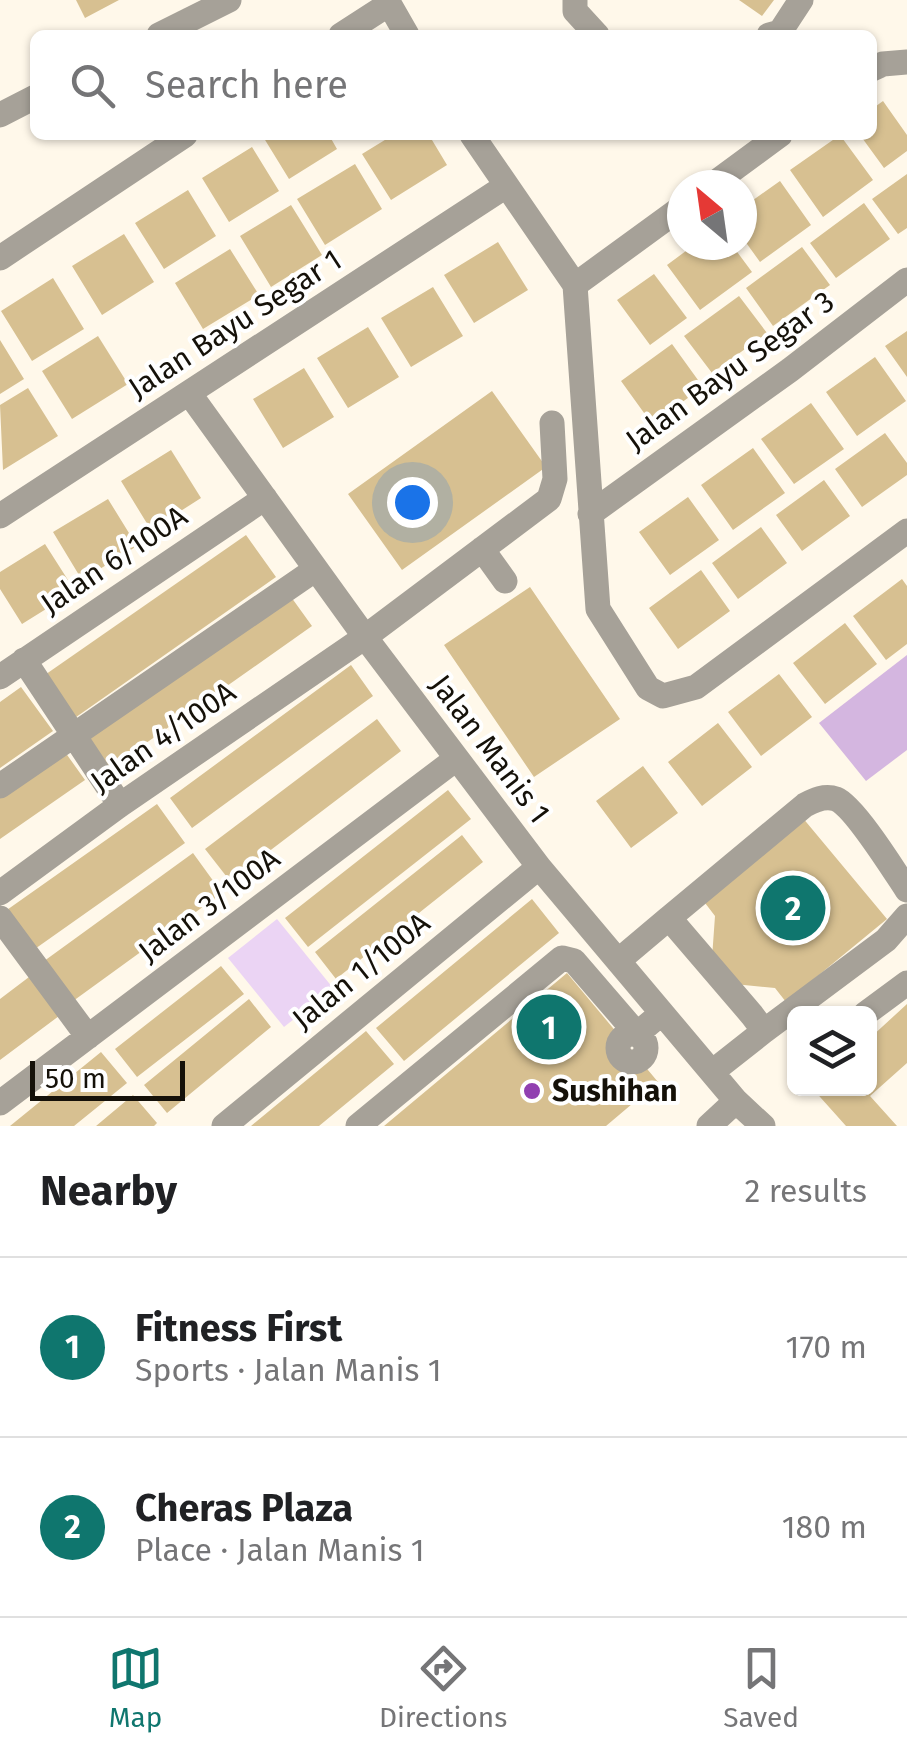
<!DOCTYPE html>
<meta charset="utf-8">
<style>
:root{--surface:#fff;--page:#f6f6f6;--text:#202124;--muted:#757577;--line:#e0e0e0;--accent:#0f766e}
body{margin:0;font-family:"Fira Sans",sans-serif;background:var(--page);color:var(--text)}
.controls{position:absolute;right:30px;bottom:30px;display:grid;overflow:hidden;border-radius:15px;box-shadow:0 2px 8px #0004}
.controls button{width:90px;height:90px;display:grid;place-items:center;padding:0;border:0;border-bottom:2px solid var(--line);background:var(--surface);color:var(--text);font:50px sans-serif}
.compass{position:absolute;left:667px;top:170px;width:90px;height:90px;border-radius:50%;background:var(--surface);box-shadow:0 2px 8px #0004;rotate:331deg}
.scale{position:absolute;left:30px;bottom:25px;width:155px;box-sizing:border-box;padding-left:10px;border:5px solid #151109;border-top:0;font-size:28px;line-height:35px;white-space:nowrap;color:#151109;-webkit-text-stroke:8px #fff;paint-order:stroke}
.you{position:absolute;left:412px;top:502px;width:35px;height:35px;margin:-25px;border:8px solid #fff;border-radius:50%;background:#1a73e8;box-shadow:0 0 0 15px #1a73e833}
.badge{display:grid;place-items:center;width:65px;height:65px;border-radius:50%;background:var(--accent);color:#fff;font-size:32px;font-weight:700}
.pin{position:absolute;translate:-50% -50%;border:5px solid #fff;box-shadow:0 2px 10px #0006}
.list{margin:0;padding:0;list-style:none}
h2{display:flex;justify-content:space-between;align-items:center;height:130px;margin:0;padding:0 40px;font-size:42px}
h2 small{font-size:32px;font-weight:400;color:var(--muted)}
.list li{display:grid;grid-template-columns:65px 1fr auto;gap:30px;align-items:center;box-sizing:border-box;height:180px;padding:0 40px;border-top:2px solid var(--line)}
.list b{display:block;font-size:38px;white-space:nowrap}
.list p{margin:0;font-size:32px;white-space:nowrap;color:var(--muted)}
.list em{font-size:32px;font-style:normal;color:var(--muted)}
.icon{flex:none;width:55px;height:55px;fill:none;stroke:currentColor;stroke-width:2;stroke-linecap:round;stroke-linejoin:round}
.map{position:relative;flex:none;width:907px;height:1126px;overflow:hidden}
.search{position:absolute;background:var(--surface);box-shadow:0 2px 8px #0004;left:30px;right:30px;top:30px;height:110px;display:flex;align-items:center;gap:25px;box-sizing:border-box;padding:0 35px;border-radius:15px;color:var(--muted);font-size:38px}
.sheet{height:490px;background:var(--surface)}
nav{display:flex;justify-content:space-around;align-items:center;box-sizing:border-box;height:140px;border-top:2px solid var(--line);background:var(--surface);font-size:28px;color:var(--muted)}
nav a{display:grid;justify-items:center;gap:5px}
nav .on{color:var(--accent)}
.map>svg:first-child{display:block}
</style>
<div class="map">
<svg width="907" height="1126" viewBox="0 0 907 1126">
<rect width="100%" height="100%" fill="#fff8ea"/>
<!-- green -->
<path fill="#ebd4f4" d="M277 919 333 988 284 1027 228 958Z"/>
<!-- forest -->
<path fill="#d4b6e0" d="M907 655V750L866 781 819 723Z"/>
<!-- building -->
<path fill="#d7c091" d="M76 0H119L85 18Z
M739 0H774L762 16Z
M883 101 907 135V151L884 168 860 135H872V109Z
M262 135H329L337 149 289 179Z
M393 135H429L447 165 391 200 362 154Z
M840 135 873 180 823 217 790 170Z
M252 147 279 191 229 222 202 178Z
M355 164 382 209 325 245 297 199Z
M907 174V228L898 234 872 199Z
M780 181 811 225 760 262 742 237V208Z
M188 190 216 236 164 269 135 223Z
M864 203 890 239 836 278 810 243Z
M291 205 322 255 271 287 240 236Z
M124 234 154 282 102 315 72 266Z
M498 242 528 290 474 323 444 275Z
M732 245 752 272 700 310 667 265 694 245Z
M802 247 830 285 773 326 746 288Z
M230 249 259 295 203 329 175 283Z
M654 274 687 318 650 345 617 300Z
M53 278 84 329 32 361 1 311Z
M433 287 463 336 411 367 381 318Z
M739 296 767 333 712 373 684 336Z
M368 327 399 377 348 408 317 358Z
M907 331V377L885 346Z
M98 336 128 384 72 419 42 371Z
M0 340 24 379 0 394Z
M672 344 703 387 652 424 621 381Z
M875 357 906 401 857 436 826 392Z
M304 368 334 417 283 448 253 399Z
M28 388 58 436 3 470 0 405Z
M492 391 546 467 402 570 348 494Z
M811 403 844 449 794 484 761 439Z
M885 433 907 463V475L862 507 835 469Z
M753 448 785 493 733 530 701 485Z
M171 450 201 498 151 530 121 481Z
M824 480 850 516 802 551 776 515Z
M688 497 719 540 670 575 639 532Z
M108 499 137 546 82 580 53 532Z
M761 527 787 563 738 599 712 563Z
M246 535 276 577 69 722 39 679Z
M45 544 75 591 22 624 0 589V572Z
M701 570 730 611 678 649 649 608Z
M902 579 907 586V644L886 660 853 616Z
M281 583 312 626 105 772 74 729Z
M530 587 620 719 534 777 444 645Z
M845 623 877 664 825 704 793 663Z
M351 665 373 696 192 828 170 798Z
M779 674 812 717 761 756 728 712Z
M21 687 53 731 0 768V702Z
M377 719 401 751 230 881 205 849Z
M718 723 752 767 702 806 668 762Z
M55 738 85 780 0 839V777Z
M643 766 678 813 631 848 596 801Z
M448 790 471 819 308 947 285 918Z
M157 804 185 843 32 951 4 912Z
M802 817 887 919 786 1002 775 988 734 984 712 958 715 916 702 899Z
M462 835 483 862 336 979 315 952Z
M193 853 222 893 69 1004 40 964Z
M532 899 559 933 404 1061 376 1028Z
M221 966 244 994 137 1077 115 1049Z
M567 973 658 1082 606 1126H384Z
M33 974 63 1013 0 1060V999Z
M249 999 271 1027 167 1113 144 1085Z
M907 1004V1063L870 1096 897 1126H846L812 1088H870V1038Z
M366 1031 394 1064 319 1126H251Z
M101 1052 127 1083 95 1109 74 1126H10Z
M133 1095 157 1123 154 1126H96Z"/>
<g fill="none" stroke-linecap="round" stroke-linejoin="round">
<!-- minor -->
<path stroke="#a6a198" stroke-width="25" d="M387 0 407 35
M575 0V11L597 35
M159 35 229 0
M341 35 389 4
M769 35 780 32 801 0
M872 69 883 64 907 62
M0 115 35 97
M472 135 575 285 598 609 648 688 663 696 696 687 907 531
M712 185 780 135
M0 258 185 135
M575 285 682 207
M189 393 365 637 539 867 736 1101 763 1126
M590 514 790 370 907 280
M0 516 506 186
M482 549 505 581
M24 660 120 805
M0 677 265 498
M0 786 316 569
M0 893 120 805 365 637 549 499 555 479 552 423
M0 918 88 1037
M669 918 805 805C814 800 825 795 836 799 854 806 895 872 907 890
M618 961 669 918 752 1015 764 1031 712 1072
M865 1014 907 983
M764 1031 886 940 907 916
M618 1048a14 14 0 1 1 28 0a14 14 0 1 1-28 0Z
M0 1103 456 759
M224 1126 539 867
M358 1126 562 958 574 961 637 1034 662 1013
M709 1126 736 1101"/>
</g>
<!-- markers -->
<circle fill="#9140b0" stroke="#fff" stroke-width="4" cx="532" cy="1091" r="10"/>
<g text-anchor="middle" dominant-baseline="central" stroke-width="8" stroke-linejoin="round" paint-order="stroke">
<!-- street labels -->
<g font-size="30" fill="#151109" stroke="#fff">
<text transform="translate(235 324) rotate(-33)">Jalan Bayu Segar 1</text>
<text transform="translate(730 371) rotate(-36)">Jalan Bayu Segar 3</text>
<text transform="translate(114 560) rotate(-34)">Jalan 6/100A</text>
<text transform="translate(163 737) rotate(-35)">Jalan 4/100A</text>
<text transform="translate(490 749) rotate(53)">Jalan Manis 1</text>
<text transform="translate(209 905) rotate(-37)">Jalan 3/100A</text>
<text transform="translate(361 971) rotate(-39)">Jalan 1/100A</text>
</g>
<!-- poi labels -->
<g font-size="30" font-weight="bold" fill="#151109" stroke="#fff" text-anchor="start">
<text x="552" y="1091">Sushihan</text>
</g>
</g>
</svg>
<div class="controls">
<button><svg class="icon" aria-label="layers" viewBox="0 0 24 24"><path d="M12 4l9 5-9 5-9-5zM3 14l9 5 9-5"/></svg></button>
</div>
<svg class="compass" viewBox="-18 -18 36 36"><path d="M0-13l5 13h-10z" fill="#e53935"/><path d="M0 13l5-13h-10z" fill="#757577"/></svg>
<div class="scale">50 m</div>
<div class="you"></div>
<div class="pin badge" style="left:549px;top:1027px">1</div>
<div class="pin badge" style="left:793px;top:908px">2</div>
<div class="search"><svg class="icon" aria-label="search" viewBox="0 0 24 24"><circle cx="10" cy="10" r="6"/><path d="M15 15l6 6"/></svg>Search here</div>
</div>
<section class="sheet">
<h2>Nearby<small>2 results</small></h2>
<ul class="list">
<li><span class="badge">1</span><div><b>Fitness First</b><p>Sports · Jalan Manis 1</p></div><em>170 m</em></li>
<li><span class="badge">2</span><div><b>Cheras Plaza</b><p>Place · Jalan Manis 1</p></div><em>180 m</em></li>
</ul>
</section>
<nav>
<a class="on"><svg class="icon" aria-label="map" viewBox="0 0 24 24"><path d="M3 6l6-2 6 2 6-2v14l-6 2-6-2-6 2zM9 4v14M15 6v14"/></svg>Map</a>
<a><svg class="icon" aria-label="directions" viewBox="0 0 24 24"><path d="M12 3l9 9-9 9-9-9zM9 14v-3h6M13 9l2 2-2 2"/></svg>Directions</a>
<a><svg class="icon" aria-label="saved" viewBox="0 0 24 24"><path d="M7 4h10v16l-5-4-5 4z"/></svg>Saved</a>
</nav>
